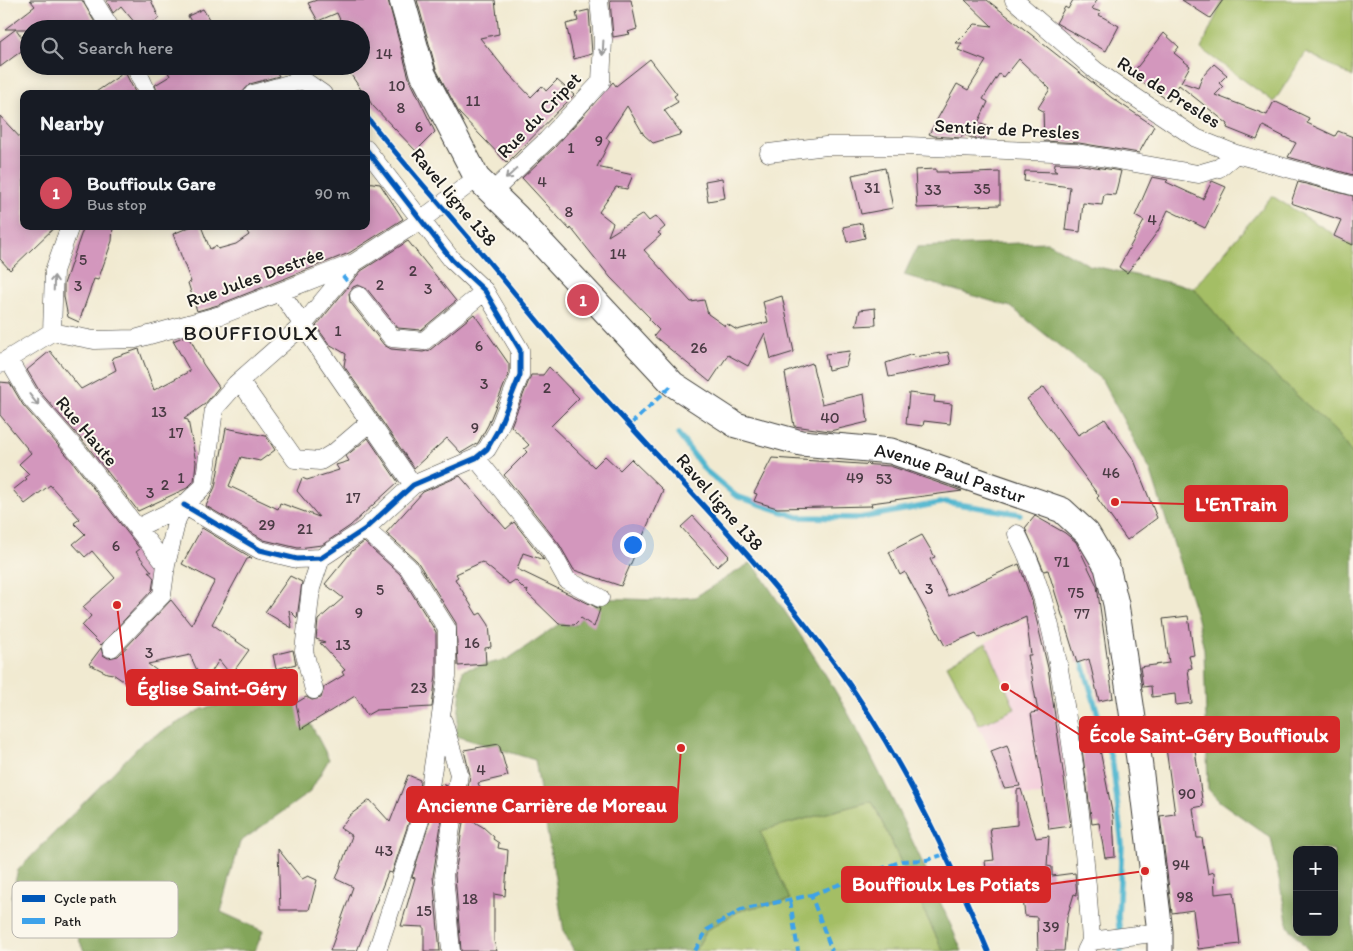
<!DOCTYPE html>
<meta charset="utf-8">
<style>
:root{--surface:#171b24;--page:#242831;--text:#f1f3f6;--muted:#9ea1a6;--line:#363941;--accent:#d1495b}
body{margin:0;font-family:Itim,sans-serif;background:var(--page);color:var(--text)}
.controls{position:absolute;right:15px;bottom:15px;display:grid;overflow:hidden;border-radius:10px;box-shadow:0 2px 12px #0003}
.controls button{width:45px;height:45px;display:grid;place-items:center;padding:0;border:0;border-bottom:1px solid var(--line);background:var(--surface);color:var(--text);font:25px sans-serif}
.you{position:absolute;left:632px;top:544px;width:18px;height:18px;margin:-12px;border:4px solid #fff;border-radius:50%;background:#1a73e8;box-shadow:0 0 0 8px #1a73e833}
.badge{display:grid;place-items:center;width:32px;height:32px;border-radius:50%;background:var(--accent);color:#fff;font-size:16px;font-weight:700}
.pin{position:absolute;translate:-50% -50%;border:2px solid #fff;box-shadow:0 1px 5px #0006}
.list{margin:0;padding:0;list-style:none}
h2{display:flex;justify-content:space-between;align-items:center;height:65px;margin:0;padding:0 20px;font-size:21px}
h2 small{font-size:16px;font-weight:400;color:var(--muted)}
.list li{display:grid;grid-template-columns:32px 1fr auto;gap:15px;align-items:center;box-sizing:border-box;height:75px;padding:0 20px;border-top:1px solid var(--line)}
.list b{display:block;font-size:19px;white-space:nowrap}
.list p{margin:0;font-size:16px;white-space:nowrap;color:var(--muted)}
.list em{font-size:16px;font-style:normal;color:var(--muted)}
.icon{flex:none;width:28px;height:28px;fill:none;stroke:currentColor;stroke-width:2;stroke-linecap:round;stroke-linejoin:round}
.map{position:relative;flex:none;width:1353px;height:951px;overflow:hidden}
.search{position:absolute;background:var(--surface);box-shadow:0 2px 12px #0003;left:20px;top:20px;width:350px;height:55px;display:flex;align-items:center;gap:12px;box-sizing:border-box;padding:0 18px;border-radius:28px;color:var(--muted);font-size:19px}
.panel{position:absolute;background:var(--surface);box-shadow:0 2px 12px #0003;left:20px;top:90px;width:350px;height:140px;border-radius:10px}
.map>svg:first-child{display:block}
</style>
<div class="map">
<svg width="1353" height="951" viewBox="0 0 1353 951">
<rect width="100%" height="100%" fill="#fbf7ec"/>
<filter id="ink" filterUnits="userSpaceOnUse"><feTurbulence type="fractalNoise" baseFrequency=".02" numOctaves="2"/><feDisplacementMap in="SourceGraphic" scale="10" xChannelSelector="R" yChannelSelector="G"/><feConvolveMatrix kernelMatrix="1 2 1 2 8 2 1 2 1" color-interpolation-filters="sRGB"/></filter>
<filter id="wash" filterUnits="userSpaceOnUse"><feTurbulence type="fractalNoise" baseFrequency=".0096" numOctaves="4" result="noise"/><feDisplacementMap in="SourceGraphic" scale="20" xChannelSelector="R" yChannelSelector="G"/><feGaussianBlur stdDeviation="1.12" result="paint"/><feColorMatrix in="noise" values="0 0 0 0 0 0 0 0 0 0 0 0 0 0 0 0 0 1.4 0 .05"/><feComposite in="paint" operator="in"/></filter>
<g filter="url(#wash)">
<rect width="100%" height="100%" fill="#f1ead1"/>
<!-- built -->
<path fill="#f4cfdc" d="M1042 610 1049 651 1047 653 1055 709H1058L1068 779 1065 780 1068 796 1013 795 1012 787 1004 788 991 751 947 665Z"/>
<!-- green -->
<path fill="#a4be65" stroke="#606d40" d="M1223 0H1353V77L1306 52 1274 102 1201 49Z
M1272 196 1353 246V455L1334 430 1239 342 1194 288Z
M986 643 1015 709 979 725 947 665Z
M872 801 943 951H695L707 930 741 910 790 900 759 831Z"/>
<!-- forest -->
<path fill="#83a55a" stroke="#50603b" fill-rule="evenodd" d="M1047 242 1089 265 1194 288 1239 342 1334 430 1353 455V951H1309L1288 926 1271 838 1219 801 1208 789 1204 649 1196 615 1151 472 1102 380 1011 307 904 275 917 247ZM1297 850H1334V932H1297Z
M752 562C787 615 823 667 853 722 893 797 928 873 962 951H943L872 801 760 831 790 900 741 910 707 930 695 951H574L564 932 535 760 456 736 463 670 508 659 559 624 575 625 600 598 657 600 695 597Z
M254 697H282L304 711 329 759 310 792 240 842 221 912 263 931 255 951H84L66 910 54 900 11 897 18 870 142 743 202 709Z"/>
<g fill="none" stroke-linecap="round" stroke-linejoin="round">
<!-- stream -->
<path stroke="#50b6cf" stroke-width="5.5" d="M678 434 705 470 736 496 798 517 860 518 945 502 1020 514
M1083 664 1113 765 1122 845 1118 916 1121 951"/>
</g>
<g id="blocks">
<!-- building -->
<path fill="#d397bd" d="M30 0H82L97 26 94 29H5L35 6Z
M106 0H151L159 18 144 29H140L121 6 113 13Z
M317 0H388L409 78 435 132 416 151 372 105 366 94H364L345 66H361V29H344L337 13 318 21 308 3Z
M417 0H495L499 34 480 38 509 74 531 97 542 86 546 91 557 80 574 95 507 163 459 113 436 69Z
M610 0H631L637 29 628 32 630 34 613 37Z
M965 0H987L1112 98 1154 126 1139 153 1079 143 1044 141 1043 111 1038 108 1050 89 1019 59 1008 73 1007 72 1003 77 999 74 983 99 988 102 978 123 989 127 984 139 972 138 963 134 961 138 934 136 929 134 957 84 968 90 986 61 958 50 962 43H956L975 24 992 26Z
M1073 0H1097L1092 9 1101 12 1099 15 1119 26 1106 51 1056 23 1065 7 1068 9Z
M1182 0H1223L1210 18Z
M203 9 215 29H195L188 16Z
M589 10 592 54 574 59 566 24 578 21 576 13Z
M16 29 28 46 0 67V41Z
M1164 33 1179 47 1174 53 1190 66 1181 82 1198 88 1202 77 1214 64 1227 75 1219 83 1223 87 1215 95 1267 115 1273 103 1276 102 1309 118 1307 123 1335 136 1338 131 1353 137V175L1288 157 1296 143 1263 126 1257 140 1227 128 1228 124 1179 85 1169 101 1131 75Z
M650 59 677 94 674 96 678 102 664 110 682 134 653 143 644 135 627 106 606 138 610 141 597 167 633 175 627 189 616 187 599 212 613 223 608 236 643 214 649 221 656 216 665 227 658 233 661 235 644 250 691 302 704 300 708 314 725 326 727 324 737 330 768 322 763 302 782 296 794 352 771 359 765 333 748 366 728 355 710 382 654 336 659 330 649 320 650 318 610 277 571 228 570 230 522 178 555 147 613 82 616 86Z
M165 66H273L279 76 250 84 241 94H158L155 85 170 76Z
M125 72 136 94H93Z
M0 116 24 142V226H56L10 270 0 259Z
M1055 163 1076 164 1121 171 1115 195 1104 194 1102 205 1083 203 1080 232 1065 230 1070 187 1024 181 1025 171 1057 172 1054 170Z
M885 168 893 208 861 214 852 175Z
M936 169V172H948L949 174 1000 172V205L917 208 915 170Z
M1152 177 1168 180 1166 182 1203 199 1212 181 1226 187 1205 228 1168 210 1158 231 1127 273 1119 267 1144 221 1135 216Z
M722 178 725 198 708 201 705 181Z
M366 182 380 184 403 219 349 253 218 305 197 311 188 283 191 282 173 234 192 226H201L210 249 216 246 218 249 236 244 249 235 244 226H366Z
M1298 182 1353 196V245L1334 236 1341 220 1291 203Z
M862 223 865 238 847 242 843 227Z
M84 226H113L112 241 98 280 94 279 79 322 68 317 64 297V284Z
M408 241 456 301 421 330 398 328 367 289 358 285 353 287 349 293 350 302 384 345 391 349 423 352 430 350 474 314 509 364V373L488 425 478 443 461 453 447 438 414 468 344 366 346 354 329 344 316 326 361 271Z
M875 308 876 325 856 326 860 310Z
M185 336 190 338 203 364 219 387 205 404 184 419 188 420 196 462 194 481 187 488 138 511 88 447 40 392 27 370 50 351 81 389 116 370 112 358 139 349 154 390 190 371 173 341Z
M850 351 846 366 828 370 825 354Z
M948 352 951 364 889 377 886 363 913 354 914 357Z
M812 363 822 404 864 394 868 422 830 431 794 426 785 373Z
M549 367 579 398 551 426 594 467 605 456 620 470 631 459 663 490 621 586 574 570 559 544 504 475 527 452 524 449 529 445 511 426 531 375H543Z
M0 382 10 383 23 405 72 461 140 549 136 552 152 572 148 571 154 578 152 590 101 645 82 626 91 616 83 607 115 578 92 551 85 557 73 544 85 534 74 523 80 519 50 485 25 504 13 490 27 479 25 477 29 474 19 464 31 453 0 415Z
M1044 387 1078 435 1105 419 1134 460 1157 518 1127 540 1097 498 1099 496 1027 399Z
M909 393 935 396 934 402 952 404 950 424 924 421 923 426 906 424Z
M226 428 266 436 275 450 260 461 241 457 229 486 278 509 280 503 319 517 297 491 302 478 307 480 339 470 336 465 349 461 346 456 368 438 398 482 350 526 322 545 298 548 264 540 206 506 215 487Z
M772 458 890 466 962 491 871 503 872 506 777 508 754 501 757 494 754 493Z
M460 476 506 529 514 522 544 560 523 553 517 569 600 609 594 627 581 618 574 625 559 624 527 593 528 590 526 591 515 580 509 584 482 562 456 574 458 577 455 579 477 615 481 613 489 625 491 647 485 648 486 664 458 666 456 623 417 561 386 533 423 492Z
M693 516 729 556 717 567 681 527Z
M1035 516 1065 533 1076 542 1097 586 1113 698 1099 701 1089 659 1077 663 1048 570 1044 571 1025 528Z
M202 528 252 558 247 559 212 624 249 650 231 675 219 660 212 671 200 677 190 655 148 664 172 682 155 703 113 674 107 673 89 664 101 648 103 655 108 658 118 656 171 600 191 625 215 581 182 564Z
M922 535 935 557 930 559 948 596 1019 564 1032 601 1048 668 1071 826 1049 829 1031 713 1038 712 1028 655H1031L1026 617 979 638 976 633 945 646 905 572 900 575 889 552Z
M364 542 400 574 436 632V675L432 707 376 710 367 715 355 696 301 729 296 703 306 697 312 700 321 698 324 687 344 675 342 672 345 670 320 643 325 642 316 639 318 620 343 598 325 584 352 551Z
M290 576 302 582 297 618 289 610 292 628 265 612Z
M1188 616 1194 655 1189 656 1192 668 1188 669 1192 703 1176 705 1175 694 1152 697 1151 686 1143 687 1140 667 1169 663 1163 619Z
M293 650 296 664 276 669 273 655Z
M1191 722 1203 806 1193 808 1197 838H1202L1208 874 1214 872 1215 894 1234 892 1240 944 1198 949 1193 910 1172 913 1160 816 1175 814 1163 726Z
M1095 724 1113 817 1115 857 1105 858 1099 823 1092 824 1079 727Z
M499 744 508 776 478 783 483 795 466 801 470 775 464 750Z
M1007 745 1020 786 1004 788 991 751Z
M408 775 420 780 419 791 392 873 388 872 357 951H330L353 887 336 879 352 836 340 828 350 815 370 800 390 822Z
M441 784 447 786 433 876 440 951H424V927L401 926 415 878 412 877Z
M1021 789 1036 838 1049 836 1047 866 1052 867V876L1075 873 1077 895 1074 894 1067 917 1064 951H1038L1037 917 1025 916 1020 872 987 876 985 861 994 860 990 828 1017 825V790Z
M464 816 483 827 494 837 493 839 499 843 498 848 508 850 505 896 494 894V941L497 951H461L455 875Z
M278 849 302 879 308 876 317 880 309 910H280Z"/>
</g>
</g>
<g filter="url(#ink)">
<use href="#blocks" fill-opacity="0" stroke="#3c3b37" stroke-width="1"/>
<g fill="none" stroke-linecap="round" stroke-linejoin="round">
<!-- minor casing -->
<g stroke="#3c3b37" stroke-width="19">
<path id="minor" d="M93 0 111 29
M1014 0 1096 71 1196 138 1236 154 1353 186
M135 66 148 94
M253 94 303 80 323 94
M769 153 826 146H908L1077 153 1198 174 1219 168 1236 154
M491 193 547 140 601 82 603 40 599 0
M281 293 413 485
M359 296 392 338 424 341 485 291
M52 332 94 340 135 339 221 315 354 263 421 220 477 178
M52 332 54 271 70 226
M8 359 31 398 80 454 137 528
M0 364 52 332
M240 381 295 459 320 461 335 452 370 422
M476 458 551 551 567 580 600 598
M184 505 260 550 297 559 321 558 365 529 413 485 476 458 487 449 498 430 520 375V350L485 291 452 260 366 149
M184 505 137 528 166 565 177 519 184 505 204 486 214 409 236 384 303 325 354 263
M365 529 408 567 447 629V676L429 793 377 951
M1017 534C1045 589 1057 651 1066 712 1079 788 1086 864 1091 941L1086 951
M111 648 162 595 166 565
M314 690 304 651 311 588 321 558
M443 721 459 774 444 875 451 951
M1091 941 1160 932"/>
</g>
<!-- secondary casing -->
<g stroke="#3c3b37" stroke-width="27">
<g id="secondary">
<path id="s1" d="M402 0 423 74 477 178 517 217 673 384 736 425 801 443 891 451 1062 510 1087 533 1107 567 1116 604 1139 759 1160 932V951"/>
</g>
</g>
<!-- minor -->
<use href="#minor" stroke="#fff" stroke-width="18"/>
<!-- secondary -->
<use href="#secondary" stroke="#fff" stroke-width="25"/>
<!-- quiet -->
<path stroke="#3da2ea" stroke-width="4" stroke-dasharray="8 4" stroke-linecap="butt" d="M343 276 347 281
M630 425 673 384
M811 895 902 861 927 860 945 854
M790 900 798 951
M695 951 707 930 741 910 811 895 832 951"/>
<!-- cycleway casing -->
<g stroke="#fbf7ec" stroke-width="8">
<path id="cycleway" d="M366 116C402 162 441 205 478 249 515 293 551 339 590 382 673 474 762 563 835 664 899 752 946 851 988 951
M184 505 260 550 297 559 321 558 365 529 413 485 476 458 487 449 498 430 520 375V350L485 291 452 260 366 149"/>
</g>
<!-- cycleway -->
<use href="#cycleway" stroke="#0057b8" stroke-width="5"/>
</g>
<!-- one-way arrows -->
<defs><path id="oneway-shaft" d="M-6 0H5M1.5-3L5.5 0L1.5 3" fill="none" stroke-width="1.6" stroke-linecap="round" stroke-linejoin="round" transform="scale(1.25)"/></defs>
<g stroke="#999">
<use href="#oneway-shaft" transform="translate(603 48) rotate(93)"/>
<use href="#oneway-shaft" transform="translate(511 174) rotate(137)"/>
<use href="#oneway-shaft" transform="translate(54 283) rotate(-88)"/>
<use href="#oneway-shaft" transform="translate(34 400) rotate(52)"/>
</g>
</g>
<g text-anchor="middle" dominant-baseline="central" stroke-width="4" stroke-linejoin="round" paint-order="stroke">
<!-- number labels -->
<g font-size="16" fill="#4a3b44">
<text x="384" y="53">14</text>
<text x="397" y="85">10</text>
<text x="473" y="100">11</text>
<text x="401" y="107">8</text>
<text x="419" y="126">6</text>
<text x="599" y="140">9</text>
<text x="571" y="147">1</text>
<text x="542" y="181">4</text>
<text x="872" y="187">31</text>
<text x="982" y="188">35</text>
<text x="933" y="189">33</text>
<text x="569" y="211">8</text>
<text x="1152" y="219">4</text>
<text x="618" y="253">14</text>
<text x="83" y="259">5</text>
<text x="413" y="270">2</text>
<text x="380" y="284">2</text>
<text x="78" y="285">3</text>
<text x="428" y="288">3</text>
<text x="338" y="330">1</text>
<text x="479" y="345">6</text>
<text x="699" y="347">26</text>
<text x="484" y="383">3</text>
<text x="547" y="387">2</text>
<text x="159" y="411">13</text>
<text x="830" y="417">40</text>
<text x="475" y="427">9</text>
<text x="176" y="432">17</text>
<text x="1111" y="472">46</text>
<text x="181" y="477">1</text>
<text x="855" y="477">49</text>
<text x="884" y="478">53</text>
<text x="165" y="484">2</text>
<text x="150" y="492">3</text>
<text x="353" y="497">17</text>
<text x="267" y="524">29</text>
<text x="305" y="528">21</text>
<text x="116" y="545">6</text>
<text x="1062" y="561">71</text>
<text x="929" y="588">3</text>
<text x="380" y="589">5</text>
<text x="1076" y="592">75</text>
<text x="359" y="612">9</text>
<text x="1082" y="613">77</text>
<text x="472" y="642">16</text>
<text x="343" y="644">13</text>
<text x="149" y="652">3</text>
<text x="419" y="687">23</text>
<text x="481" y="769">4</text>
<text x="1187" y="793">90</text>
<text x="384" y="850">43</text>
<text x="1181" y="864">94</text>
<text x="1185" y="896">98</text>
<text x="470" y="898">18</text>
<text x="424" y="910">15</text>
<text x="1051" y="926">39</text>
</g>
<!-- street labels -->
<g font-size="19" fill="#1c1c1c" stroke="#fbf7ec">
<text transform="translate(1169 92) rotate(32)">Rue de Presles</text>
<text transform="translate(539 115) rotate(-46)">Rue du Cripet</text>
<text transform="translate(1007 129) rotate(3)">Sentier de Presles</text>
<text transform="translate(454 197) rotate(50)">Ravel ligne 138</text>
<text transform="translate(255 277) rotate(-20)">Rue Jules Destrée</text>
<text transform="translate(87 431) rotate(50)">Rue Haute</text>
<text stroke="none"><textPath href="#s1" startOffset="774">Avenue Paul Pastur</textPath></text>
<text transform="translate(720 502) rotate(49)">Ravel ligne 138</text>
</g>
<!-- quarter labels -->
<g font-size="21" letter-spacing="1" fill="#1c1c1c" stroke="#fbf7ec">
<text x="251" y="332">BOUFFIOULX</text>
</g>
</g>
<!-- legend -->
<rect x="12" y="881" width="166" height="57" rx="8" fill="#fbf7ec" stroke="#b8b5ae" stroke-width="1"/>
<rect x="22" y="895" width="23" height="7" fill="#0057b8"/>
<rect x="22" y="918" width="23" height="6" fill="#3da2ea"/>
<g font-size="14" fill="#1c1c1c">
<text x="54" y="903">Cycle path</text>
<text x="54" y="926">Path</text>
</g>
<!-- callouts -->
<path fill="none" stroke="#d62828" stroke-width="2" d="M1115 502L1185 504M117 605L127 688M1005 687L1080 735M681 748L677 805M1145 871L1050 884"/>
<g fill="#d62828" stroke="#fbf7ec" stroke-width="2">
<circle cx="1115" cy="502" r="5"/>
<circle cx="117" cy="605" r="5"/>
<circle cx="1005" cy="687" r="5"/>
<circle cx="681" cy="748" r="5"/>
<circle cx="1145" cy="871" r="5"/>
</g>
<g fill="#d62828" stroke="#d62828" stroke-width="2">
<rect x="1185" y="486" width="102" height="35" rx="5"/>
<rect x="127" y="670" width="170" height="35" rx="5"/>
<rect x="1080" y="717" width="259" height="35" rx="5"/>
<rect x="407" y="787" width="270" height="35" rx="5"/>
<rect x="842" y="867" width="208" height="35" rx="5"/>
</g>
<g font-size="20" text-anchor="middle" font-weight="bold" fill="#fff">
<text x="1236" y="511">L'EnTrain</text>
<text x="212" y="695">Église Saint-Géry</text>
<text x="1209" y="742">École Saint-Géry Bouffioulx</text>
<text x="542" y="812">Ancienne Carrière de Moreau</text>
<text x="946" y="891">Bouffioulx Les Potiats</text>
</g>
</svg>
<div class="controls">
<button>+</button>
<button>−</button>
</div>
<div class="you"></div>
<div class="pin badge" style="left:583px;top:300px">1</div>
<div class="search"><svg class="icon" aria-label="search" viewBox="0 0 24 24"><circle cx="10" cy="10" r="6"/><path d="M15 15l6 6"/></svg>Search here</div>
<section class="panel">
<h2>Nearby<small></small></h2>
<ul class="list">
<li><span class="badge">1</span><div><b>Bouffioulx Gare</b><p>Bus stop</p></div><em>90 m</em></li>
</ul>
</section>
</div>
